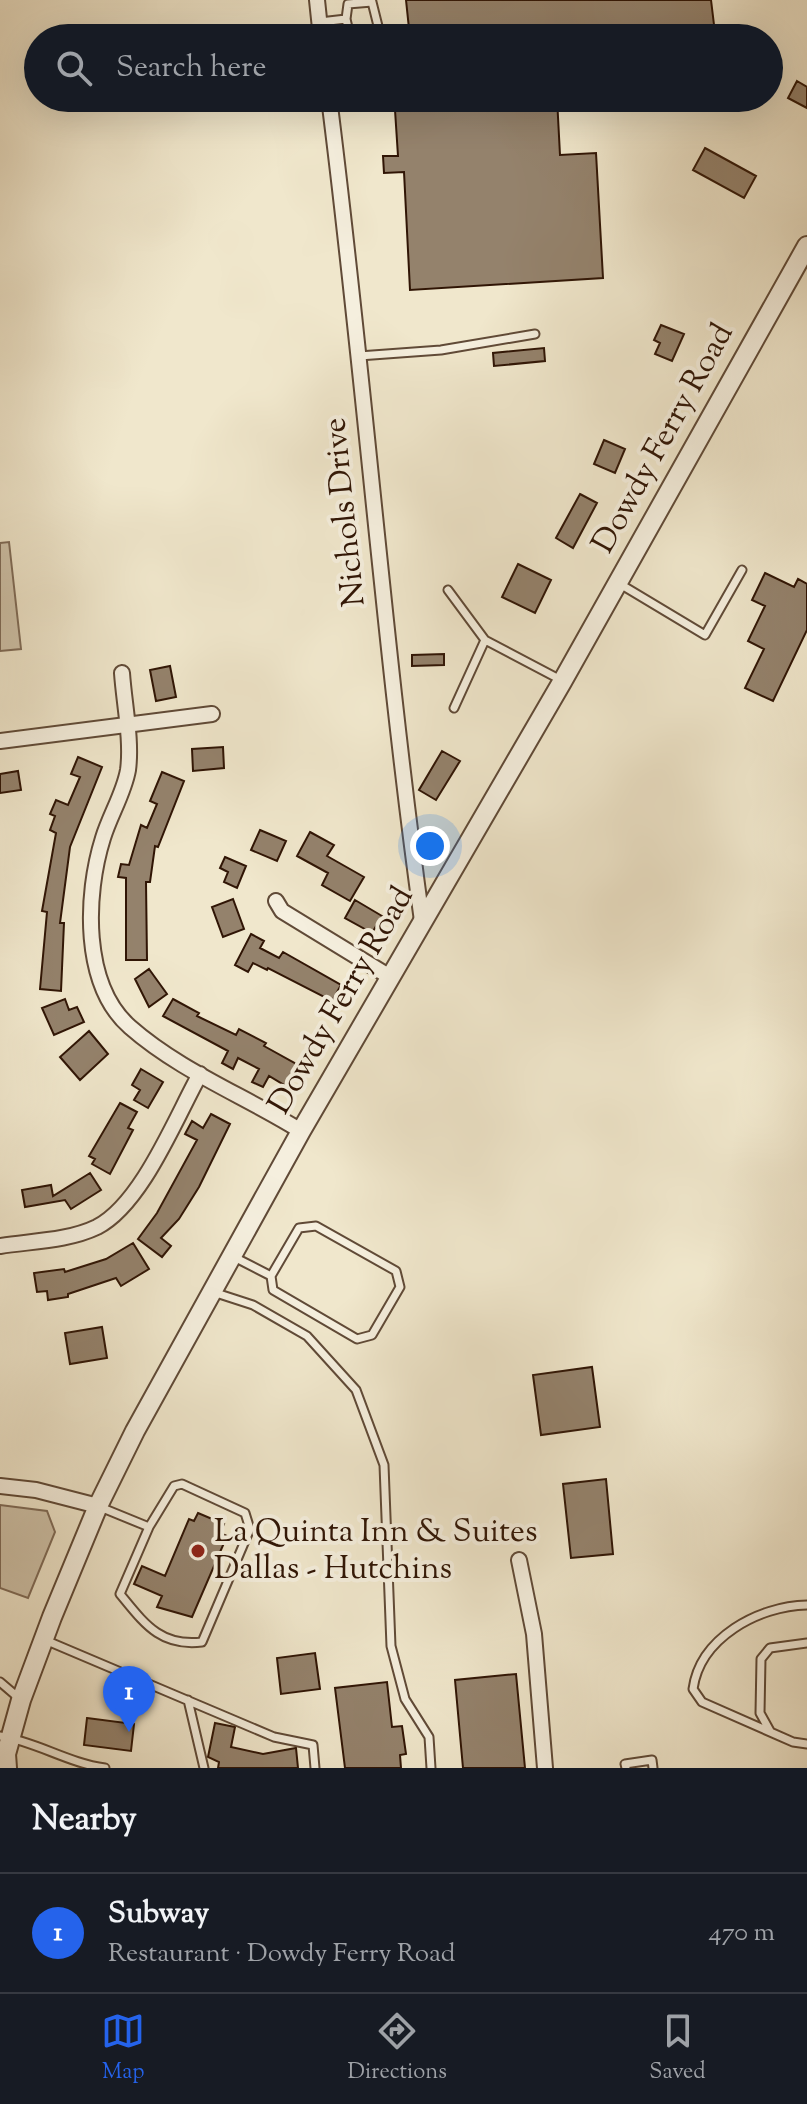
<!DOCTYPE html>
<meta charset="utf-8">
<style>
:root{--surface:#171b24;--page:#242831;--text:#f1f3f6;--muted:#9ea1a6;--line:#363941;--accent:#2563eb}
body{margin:0;font-family:"Sorts Mill Goudy",serif;background:var(--page);color:var(--text)}
.you{position:absolute;left:430px;top:846px;width:28px;height:28px;margin:-20px;border:6px solid #fff;border-radius:50%;background:#1a73e8;box-shadow:0 0 0 12px #1a73e833}
.badge{display:grid;place-items:center;width:52px;height:52px;border-radius:50%;background:var(--accent);color:#fff;font-size:26px;font-weight:700}
.pin{position:absolute;translate:-50% -66px;filter:drop-shadow(0 2px 4px #0008)}
.pin::after{content:'';position:absolute;top:42px;width:28px;height:24px;background:inherit;clip-path:polygon(0 0,100% 0,50% 100%)}
.list{margin:0;padding:0;list-style:none}
h2{display:flex;justify-content:space-between;align-items:center;height:104px;margin:0;padding:0 32px;font-size:34px}
h2 small{font-size:26px;font-weight:400;color:var(--muted)}
.list li{display:grid;grid-template-columns:52px 1fr auto;gap:24px;align-items:center;box-sizing:border-box;height:120px;padding:0 32px;border-top:2px solid var(--line)}
.list b{display:block;font-size:30px;white-space:nowrap}
.list p{margin:0;font-size:26px;white-space:nowrap;color:var(--muted)}
.list em{font-size:26px;font-style:normal;color:var(--muted)}
.icon{flex:none;width:44px;height:44px;fill:none;stroke:currentColor;stroke-width:2;stroke-linecap:round;stroke-linejoin:round}
.map{position:relative;flex:none;width:807px;height:1768px;overflow:hidden}
.search{position:absolute;background:var(--surface);box-shadow:0 8px 32px #0002;left:24px;right:24px;top:24px;height:88px;display:flex;align-items:center;gap:20px;box-sizing:border-box;padding:0 28px;border-radius:44px;color:var(--muted);font-size:30px}
.sheet{height:224px;background:var(--surface)}
nav{display:flex;justify-content:space-around;align-items:center;box-sizing:border-box;height:112px;border-top:2px solid var(--line);background:var(--surface);font-size:22px;color:var(--muted)}
nav a{display:grid;justify-items:center;gap:4px}
nav .on{color:var(--accent)}
.map>svg:first-child{display:block}
</style>
<div class="map">
<svg width="807" height="1768" viewBox="0 0 807 1768">
<rect width="100%" height="100%" fill="#f0e7cc"/>
<filter id="stains"><feTurbulence type="fractalNoise" baseFrequency=".0025" numOctaves="4"/><feColorMatrix values="0 0 0 0 .2 0 0 0 0 .09 0 0 0 0 .02 0 0 0 .5 -.17"/></filter>
<radialGradient id="worn" r=".72"><stop offset=".6" stop-color="#630" stop-opacity="0"/><stop offset="1" stop-color="#630" stop-opacity=".3"/></radialGradient>
<!-- green -->
<path fill="#cfc3aa" stroke="#806c58" stroke-width="2" d="M9 542 21 649 0 651V543Z
M0 1505 47 1511 55 1532 28 1598 0 1588Z"/>
<!-- building -->
<path fill="#94826c" stroke="#301505" stroke-width="2" d="M406 0H711L715 33 662 38H410Z
M797 81 807 87V108L788 98Z
M523 98H557L560 155 596 153 603 278 410 290 404 172 384 173 383 156H398L395 110 524 102Z
M705 148 756 176 744 198 693 170Z
M661 325 684 334 672 361 655 354 660 343 654 340Z
M544 348 545 361 494 366 493 353Z
M604 440 625 449 615 473 594 464Z
M580 494 597 503 573 548 556 538Z
M518 564 551 580 535 613 502 597Z
M765 573 794 587 798 579 807 584V630L773 701 745 688 764 649 748 641 765 606 752 600Z
M444 654V665L412 666V655Z
M170 666 176 697 156 701 150 670Z
M223 747 224 768 193 771 192 749Z
M442 751 460 761 436 800 419 790Z
M78 757 102 767 70 847 60 923H64L61 991 40 989 47 912 42 911 56 833 50 830 55 816 50 814 56 800 68 805 80 777 71 774Z
M18 771 21 790 0 793V774Z
M162 772 184 781 158 847 155 846 150 882H146L147 960H126V878L118 877 121 864 129 865 141 825 147 828 157 804 150 801Z
M260 830 286 841 277 861 251 850Z
M310 832 334 845 327 856 364 877 350 901 322 885 328 873 297 856Z
M225 857 246 866 237 888 224 882 228 872 220 868Z
M233 899 244 929 223 937 212 907Z
M355 900 382 916 372 933 345 918Z
M251 934 264 941 260 948 279 958 283 952 341 985 332 1001 268 968 267 970 253 963 248 972 235 965Z
M149 969 167 994 149 1007 135 979Z
M65 999 69 1010 77 1007 84 1022 54 1035 42 1008Z
M173 999 199 1013 197 1016 236 1035 239 1029 266 1043 264 1046 298 1065 286 1086 269 1076 263 1087 252 1082 259 1069 238 1058 233 1069 222 1063 228 1051 163 1016Z
M89 1031 108 1054 80 1080 60 1057Z
M141 1069 163 1082 148 1108 134 1100 140 1090 132 1085Z
M120 1103 137 1112 128 1128 133 1130 110 1174 92 1164 95 1159 89 1156Z
M211 1114 230 1124 199 1187 179 1219 161 1238 171 1246 162 1257 138 1239 157 1213 197 1140 185 1134 192 1121 203 1128Z
M90 1173 101 1190 71 1209 65 1200 25 1207 22 1190 51 1185 53 1196Z
M133 1243 149 1269 121 1286 116 1278 68 1294V1297L48 1300 47 1291 37 1292 34 1273 64 1269 65 1272 106 1259Z
M102 1327 107 1358 70 1364 65 1333Z
M592 1367 600 1427 541 1435 533 1375Z
M606 1479 613 1554 571 1558 563 1484Z
M198 1513 224 1524 220 1533 227 1536 192 1617 157 1607 162 1596 134 1584 142 1566 165 1576 189 1519 194 1521Z
M315 1653 320 1689 281 1694 277 1658Z
M516 1674 525 1768H463L455 1680Z
M387 1682 392 1727 402 1726 406 1754 400 1755 401 1768H345L335 1688Z
M87 1718 134 1724 131 1751 84 1745Z
M215 1723 235 1727 231 1747 263 1754 296 1748 298 1768H218L219 1762 208 1757Z"/>
<g fill="none" stroke-linecap="round" stroke-linejoin="round">
<!-- service casing -->
<g stroke="#604a37" stroke-width="11">
<path id="service" d="M320 22 346 19 348 4 372 2 378 26 375 31 349 32 346 19
M359 356 441 350 535 334
M620 584 705 635 742 570
M448 590 485 640 561 680
M454 708 485 640
M234 1257 271 1276 273 1290 357 1339 372 1335 400 1287 396 1271 316 1226 299 1228 271 1276
M213 1292 253 1305 307 1336 356 1390 384 1465 391 1646 405 1699 429 1737 431 1768
M100 1507 149 1527 174 1486 182 1484 245 1513 250 1529 202 1642C160 1647 144 1623 120 1594L149 1527
M807 1605C758 1606 700 1638 693 1689L702 1702 793 1742 807 1744
M45 1640 274 1737 313 1745 315 1768
M0 1682 20 1699
M188 1700 204 1768
M770 1731 760 1713 761 1659 770 1648 807 1643
M0 1736C37 1742 68 1763 105 1768
M626 1768 625 1764 652 1760 653 1768"/>
</g>
<!-- minor casing -->
<g stroke="#604a37" stroke-width="18">
<path id="minor" d="M317 0 321 38
M329 98C364 372 384 647 422 921
M122 673C124 703 132 740 128 770 124 793 110 815 103 838 85 895 82 985 130 1027 180 1071 245 1096 301 1131
M0 741 212 714
M276 901 282 911 390 977
M0 1246C32 1241 68 1241 97 1227 142 1204 176 1117 200 1074
M0 1486 36 1490 98 1506
M519 1560 534 1634 545 1768"/>
</g>
<!-- tertiary casing -->
<g stroke="#604a37" stroke-width="22">
<path id="tertiary" d="M7 1768 6 1754 21 1700 52 1617 98 1506 135 1431 301 1131 562 682 807 246"/>
</g>
<!-- service -->
<use href="#service" stroke="#f5efde" stroke-width="7"/>
<!-- minor -->
<use href="#minor" stroke="#f5efde" stroke-width="14"/>
<!-- tertiary -->
<use href="#tertiary" stroke="#f5efde" stroke-width="18"/>
</g>
<!-- markers -->
<circle fill="#8f2418" stroke="#f5efde" stroke-width="3" cx="198" cy="1551" r="8"/>
<g text-anchor="middle" dominant-baseline="central" stroke-width="8" stroke-linejoin="round" paint-order="stroke">
<!-- street labels -->
<g font-size="32" fill="#301505" stroke="#f5efde">
<text transform="translate(664 439) rotate(-61)">Dowdy Ferry Road</text>
<text transform="translate(346 512) rotate(-96)">Nichols Drive</text>
<text transform="translate(342 1001) rotate(-60)">Dowdy Ferry Road</text>
</g>
<!-- poi labels -->
<g font-size="32" fill="#301505" stroke="#f5efde" text-anchor="start">
<text x="214" y="1533">La Quinta Inn &amp; Suites<tspan x="214" dy="37">Dallas - Hutchins</tspan></text>
</g>
</g>
<rect width="100%" height="100%" filter="url(#stains)"/>
<rect width="100%" height="100%" fill="url(#worn)"/>
</svg>
<div class="you"></div>
<div class="pin badge" style="left:129px;top:1732px">1</div>
<div class="search"><svg class="icon" aria-label="search" viewBox="0 0 24 24"><circle cx="10" cy="10" r="6"/><path d="M15 15l6 6"/></svg>Search here</div>
</div>
<section class="sheet">
<h2>Nearby<small></small></h2>
<ul class="list">
<li><span class="badge">1</span><div><b>Subway</b><p>Restaurant · Dowdy Ferry Road</p></div><em>470 m</em></li>
</ul>
</section>
<nav>
<a class="on"><svg class="icon" aria-label="map" viewBox="0 0 24 24"><path d="M3 6l6-2 6 2 6-2v14l-6 2-6-2-6 2zM9 4v14M15 6v14"/></svg>Map</a>
<a><svg class="icon" aria-label="directions" viewBox="0 0 24 24"><path d="M12 3l9 9-9 9-9-9zM9 14v-3h6M13 9l2 2-2 2"/></svg>Directions</a>
<a><svg class="icon" aria-label="saved" viewBox="0 0 24 24"><path d="M7 4h10v16l-5-4-5 4z"/></svg>Saved</a>
</nav>
